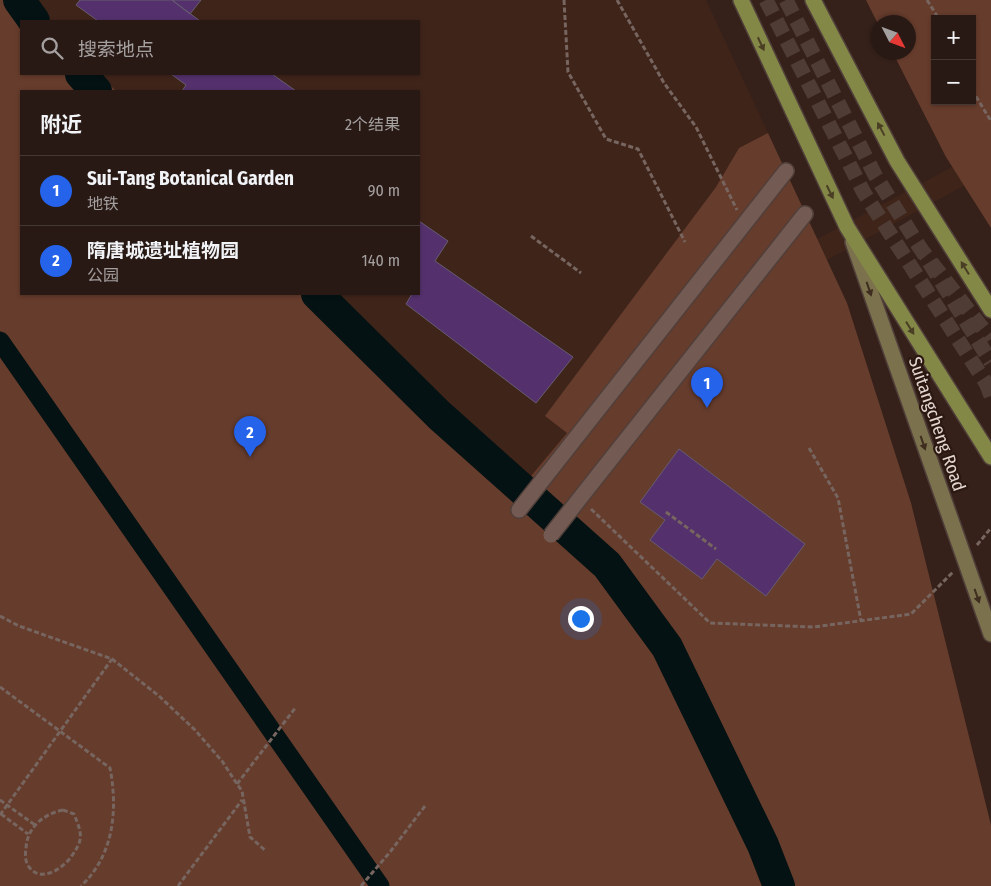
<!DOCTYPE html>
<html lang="zh">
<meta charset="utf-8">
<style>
:root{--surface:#281914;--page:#342622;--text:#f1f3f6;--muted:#a5a0a0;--line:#443834;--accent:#2563eb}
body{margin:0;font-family:"Fira Sans Condensed","Noto Sans SC",sans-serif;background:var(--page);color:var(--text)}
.controls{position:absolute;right:15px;top:15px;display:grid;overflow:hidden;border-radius:0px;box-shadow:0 1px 4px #0004}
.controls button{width:45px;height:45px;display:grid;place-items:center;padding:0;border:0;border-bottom:1px solid var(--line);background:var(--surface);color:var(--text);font:25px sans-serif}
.compass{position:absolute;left:871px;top:15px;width:45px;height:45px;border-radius:50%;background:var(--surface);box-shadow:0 1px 4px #0004;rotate:132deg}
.you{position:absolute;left:580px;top:618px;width:18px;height:18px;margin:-12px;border:4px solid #fff;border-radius:50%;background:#1a73e8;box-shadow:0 0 0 8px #1a73e833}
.badge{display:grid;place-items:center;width:32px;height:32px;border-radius:50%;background:var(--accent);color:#fff;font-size:16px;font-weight:700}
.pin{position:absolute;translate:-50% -41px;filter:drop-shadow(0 1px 2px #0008)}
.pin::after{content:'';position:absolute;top:26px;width:18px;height:15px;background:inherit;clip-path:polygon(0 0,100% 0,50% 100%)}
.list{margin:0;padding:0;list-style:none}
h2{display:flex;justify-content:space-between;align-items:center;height:65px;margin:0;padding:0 20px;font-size:21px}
h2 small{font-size:16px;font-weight:400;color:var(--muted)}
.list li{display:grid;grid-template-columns:32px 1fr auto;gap:15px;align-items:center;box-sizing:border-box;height:70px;padding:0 20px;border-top:1px solid var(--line)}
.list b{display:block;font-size:19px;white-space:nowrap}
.list p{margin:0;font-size:16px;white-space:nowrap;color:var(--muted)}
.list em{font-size:16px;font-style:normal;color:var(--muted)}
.icon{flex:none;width:28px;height:28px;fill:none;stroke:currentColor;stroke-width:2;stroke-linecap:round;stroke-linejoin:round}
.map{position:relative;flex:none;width:991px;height:886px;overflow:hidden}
.search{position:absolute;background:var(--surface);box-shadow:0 1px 4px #0004;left:20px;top:20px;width:400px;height:55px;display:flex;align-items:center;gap:12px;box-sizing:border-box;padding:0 18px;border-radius:0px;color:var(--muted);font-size:19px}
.panel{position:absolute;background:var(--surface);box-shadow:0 1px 4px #0004;left:20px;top:90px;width:400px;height:205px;border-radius:0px}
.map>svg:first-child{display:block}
</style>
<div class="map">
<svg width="991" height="886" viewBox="0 0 991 886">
<rect width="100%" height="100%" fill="#35211a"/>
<!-- built -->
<path fill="#3f241a" d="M33 0H706L768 133 739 148 716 187 696 214 732 285 991 146V171L709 324 611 328 546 416 568 433 527 482 332 294H419V91H116L99 74H419V21H51Z"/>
<!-- green -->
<path fill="#663c2c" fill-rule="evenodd" d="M0 0H33L51 21H21V74H99L116 91H21V294H332L526 482 567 433 545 416 716 187 739 148 768 133 847 303 911 503 991 825V886H0Z
M866 0H991V228L946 157 893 53 908 52V22H878V24ZM935 19H972V101H935Z"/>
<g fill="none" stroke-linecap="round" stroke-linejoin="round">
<!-- canal -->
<path stroke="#041213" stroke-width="19" d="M0 341 380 886"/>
<!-- river -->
<path stroke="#041213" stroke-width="32" d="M19 0 34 21
M81 74 96 91
M317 294 439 415 607 565 667 647 763 845 779 886"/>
</g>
<!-- building -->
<path fill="#54316c" stroke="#675c70" d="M80 0H172L200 21H98L76 5Z
M172 0H201L190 14Z
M171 74H272L296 91H182L186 85Z
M419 221 448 241 435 261 573 357 536 403 406 304 412 294H419Z
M679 449 805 544 766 596 717 559 702 579 650 540 665 520 640 502Z"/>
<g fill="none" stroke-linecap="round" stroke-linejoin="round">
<!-- primary-tunnel -->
<path stroke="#4f3c35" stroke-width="15" stroke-dasharray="15 8" stroke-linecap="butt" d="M917 244 991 339
M987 385 991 396"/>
<!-- highway-tunnel -->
<path stroke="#4f3c35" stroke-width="15" stroke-dasharray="15 8" stroke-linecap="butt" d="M766 0 864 193 991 391
M786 0 875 175 991 362"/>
<!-- street casing -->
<g stroke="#503f3a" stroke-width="18">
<path id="street" d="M603 469 805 214
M519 510 786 171"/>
</g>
<!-- secondary casing -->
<g stroke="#503f3a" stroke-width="18">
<path id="secondary" d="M853 242 991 634"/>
</g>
<!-- primary casing -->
<g stroke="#503f3a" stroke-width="18">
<path id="primary" d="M741 0 847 227 991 457
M813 0 897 161 991 310"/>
</g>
<!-- path -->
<path stroke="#77655f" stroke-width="3" stroke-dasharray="5 2.5" stroke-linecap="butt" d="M564 0 568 72 606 139 638 149 685 242
M617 0 664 83 696 127 737 210
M927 0 939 19
M972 90 991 121
M531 236 581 273
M809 448 838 498 861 621
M591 509 710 623 814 627 911 614 953 572
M666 512 716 549
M977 545 991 528
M0 616 19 626 112 659 159 696 195 730 222 761 237 784 242 791 250 837 266 851
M0 687 110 768C118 810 114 855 81 886
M237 784 296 707
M0 800 35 825
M63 810 74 814C82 834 84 839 71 857 62 869 41 883 29 867 25 862 25 854 26 848 27 828 43 814 63 810Z
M1 814 28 834
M0 815 112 659
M178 886 242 800
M361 886 390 852 425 806"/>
<!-- street -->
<use href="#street" stroke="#735b53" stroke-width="15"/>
<!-- secondary -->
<use href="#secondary" stroke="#7b724d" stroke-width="15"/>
<!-- primary -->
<use href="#primary" stroke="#848847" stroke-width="15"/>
<!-- street-bridge casing -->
<g stroke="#503f3a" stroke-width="18" stroke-linecap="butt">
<path id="street-bridge" d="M551 535 603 469"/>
</g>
<!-- street-bridge -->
<use href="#street-bridge" stroke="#735b53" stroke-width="15"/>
</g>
<!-- one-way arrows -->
<defs><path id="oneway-solid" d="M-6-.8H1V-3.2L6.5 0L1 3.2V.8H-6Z" transform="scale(1.25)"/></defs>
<g fill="#4a3f24">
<use href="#oneway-solid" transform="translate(761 44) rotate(65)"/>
<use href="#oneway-solid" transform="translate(881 129) rotate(-118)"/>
<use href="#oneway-solid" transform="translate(830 192) rotate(64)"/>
<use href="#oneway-solid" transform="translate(965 268) rotate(-122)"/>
<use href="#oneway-solid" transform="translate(910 328) rotate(58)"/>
</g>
<g fill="#3f2e20">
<use href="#oneway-solid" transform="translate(869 289) rotate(71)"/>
<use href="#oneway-solid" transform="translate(923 443) rotate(71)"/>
<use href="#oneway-solid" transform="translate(977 596) rotate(71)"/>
</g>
<g text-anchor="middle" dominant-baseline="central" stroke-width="4.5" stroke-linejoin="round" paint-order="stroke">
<!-- street labels -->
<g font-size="18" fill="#e4d6d1" stroke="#2b1811">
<text transform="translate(937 424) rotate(71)">Suitangcheng Road</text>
</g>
</g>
</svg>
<div class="controls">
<button>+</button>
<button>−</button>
</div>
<svg class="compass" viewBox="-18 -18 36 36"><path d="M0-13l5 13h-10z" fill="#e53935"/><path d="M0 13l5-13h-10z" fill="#a5a0a0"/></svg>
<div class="you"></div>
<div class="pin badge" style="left:707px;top:408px">1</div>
<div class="pin badge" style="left:250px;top:457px">2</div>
<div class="search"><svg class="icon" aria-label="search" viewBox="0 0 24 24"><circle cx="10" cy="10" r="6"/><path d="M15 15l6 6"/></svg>搜索地点</div>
<section class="panel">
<h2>附近<small>2个结果</small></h2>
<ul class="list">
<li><span class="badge">1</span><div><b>Sui-Tang Botanical Garden</b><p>地铁</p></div><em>90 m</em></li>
<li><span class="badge">2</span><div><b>隋唐城遗址植物园</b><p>公园</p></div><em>140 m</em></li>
</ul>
</section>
</div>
